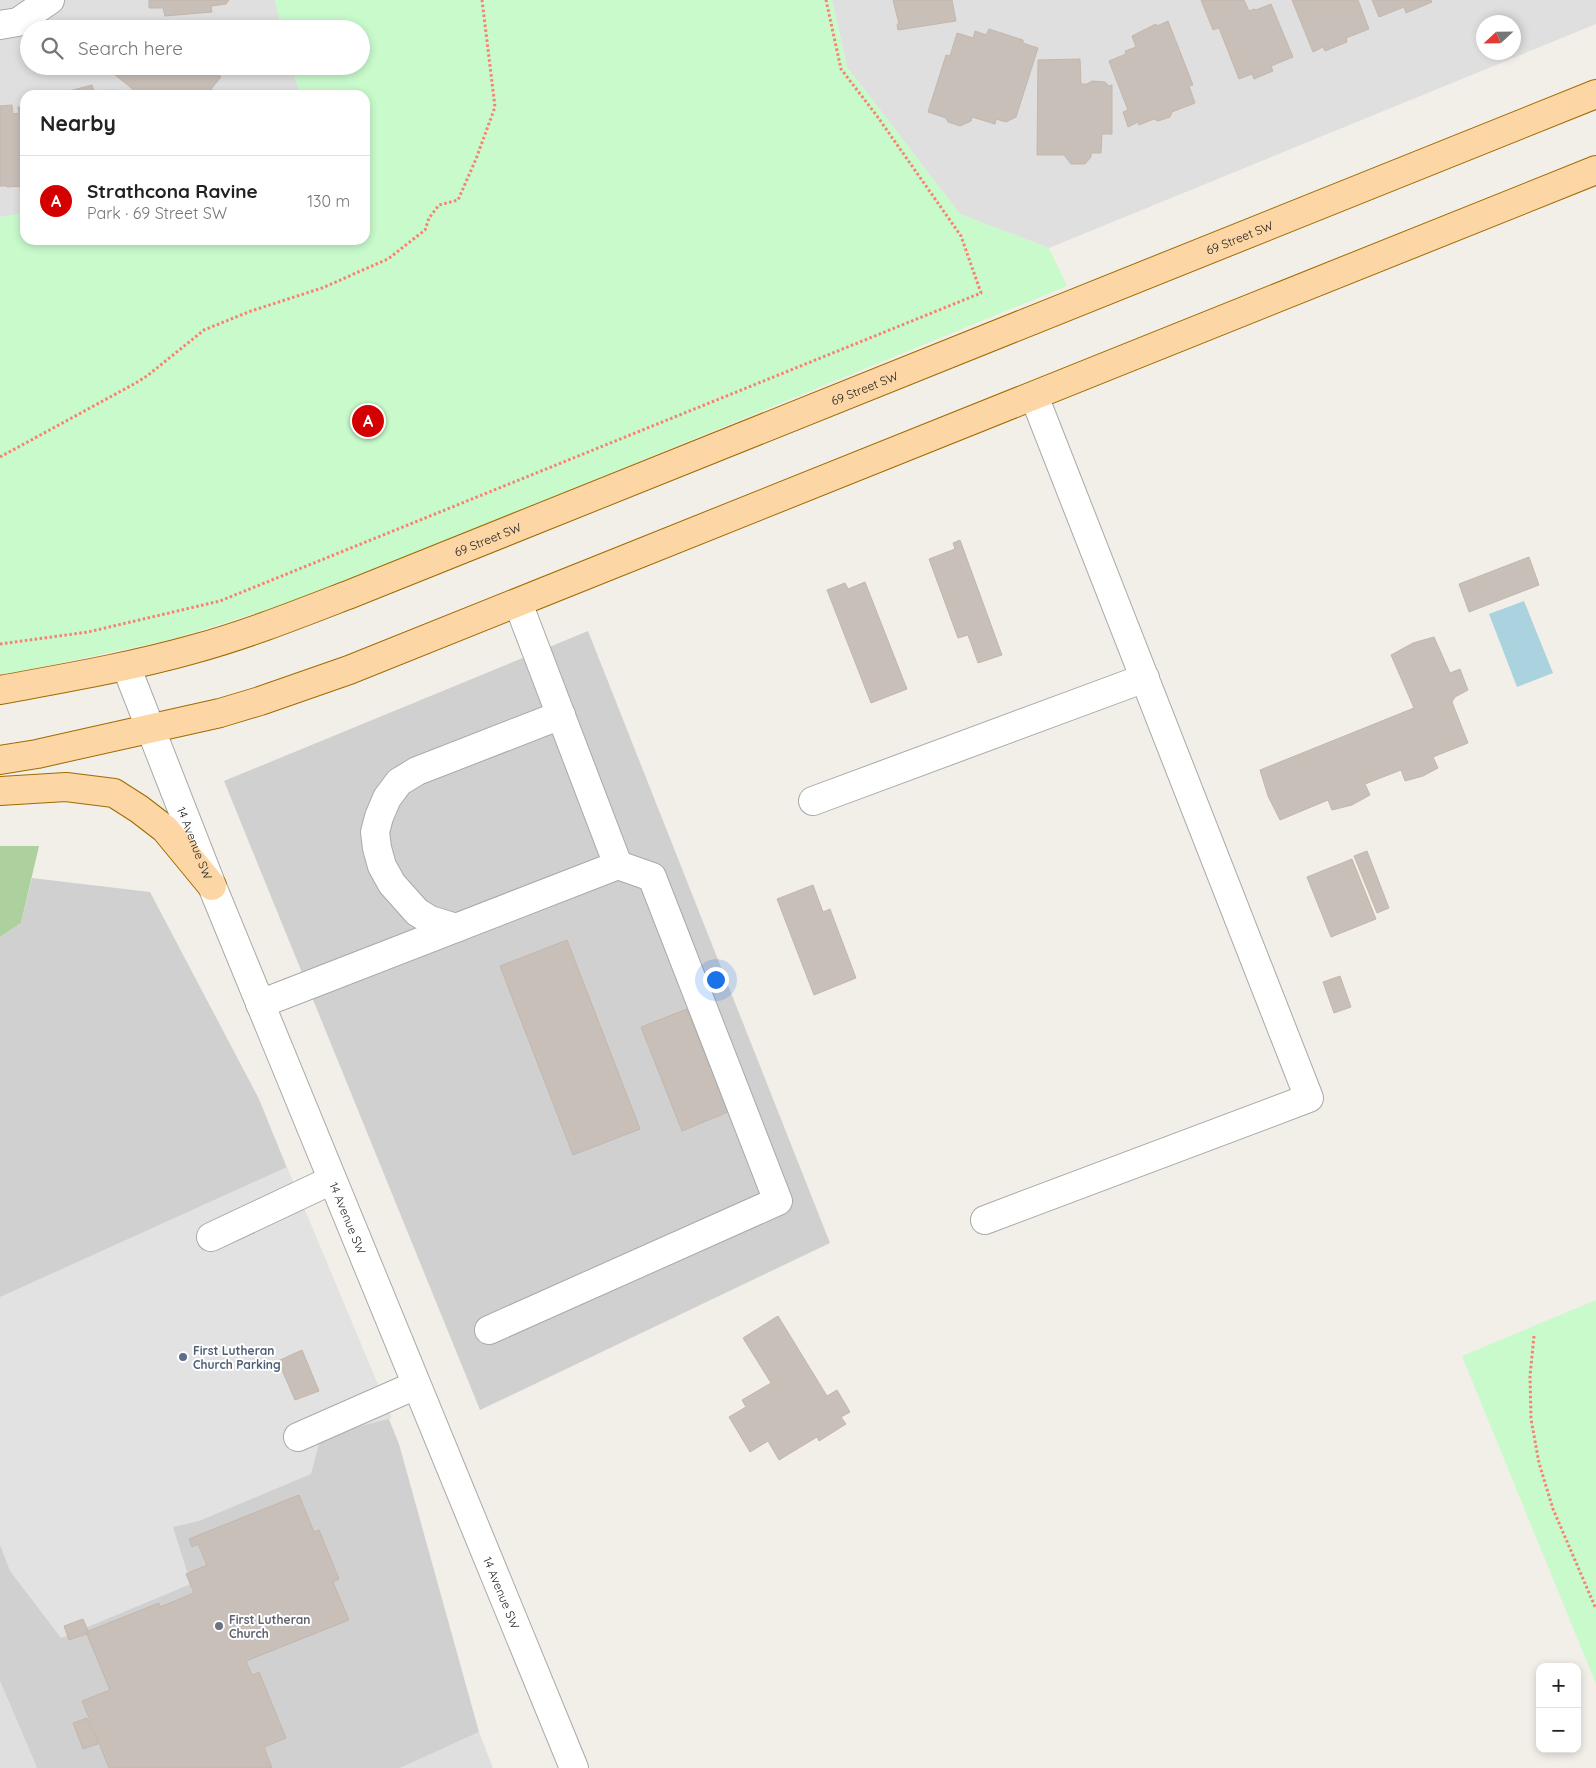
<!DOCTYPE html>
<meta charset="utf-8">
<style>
:root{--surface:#fff;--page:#f2f2f2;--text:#222;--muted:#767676;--line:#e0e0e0;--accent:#d40000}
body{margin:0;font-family:Quicksand,sans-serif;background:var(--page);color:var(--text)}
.controls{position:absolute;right:15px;bottom:15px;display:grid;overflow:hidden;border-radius:10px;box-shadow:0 2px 8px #0003}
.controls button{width:45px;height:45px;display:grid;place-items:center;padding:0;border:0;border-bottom:1px solid var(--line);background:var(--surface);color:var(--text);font:25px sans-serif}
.compass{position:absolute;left:1476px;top:15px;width:45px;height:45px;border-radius:50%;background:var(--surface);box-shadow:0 2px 8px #0003;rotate:248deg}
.you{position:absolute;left:715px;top:979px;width:18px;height:18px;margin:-12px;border:4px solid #fff;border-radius:50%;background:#1a73e8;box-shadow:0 0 0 8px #1a73e833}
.badge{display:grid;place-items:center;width:32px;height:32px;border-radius:50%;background:var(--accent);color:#fff;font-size:16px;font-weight:700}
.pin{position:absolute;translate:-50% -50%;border:2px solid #fff;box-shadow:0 1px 5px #0006}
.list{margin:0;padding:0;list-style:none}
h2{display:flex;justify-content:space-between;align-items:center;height:65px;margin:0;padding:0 20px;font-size:21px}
h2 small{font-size:16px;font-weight:400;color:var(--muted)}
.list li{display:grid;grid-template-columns:32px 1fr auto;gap:15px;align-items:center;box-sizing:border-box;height:90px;padding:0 20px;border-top:1px solid var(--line)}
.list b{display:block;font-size:19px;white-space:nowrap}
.list p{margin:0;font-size:16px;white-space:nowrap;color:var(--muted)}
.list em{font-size:16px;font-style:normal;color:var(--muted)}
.icon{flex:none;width:28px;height:28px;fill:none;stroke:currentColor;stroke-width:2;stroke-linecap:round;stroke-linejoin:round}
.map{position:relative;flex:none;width:1596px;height:1768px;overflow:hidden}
.search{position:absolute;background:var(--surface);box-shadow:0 2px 8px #0003;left:20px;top:20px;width:350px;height:55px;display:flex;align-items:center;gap:12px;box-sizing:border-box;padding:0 18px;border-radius:28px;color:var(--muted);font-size:19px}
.panel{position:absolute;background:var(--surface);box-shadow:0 2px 8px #0003;left:20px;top:90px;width:350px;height:155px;border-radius:15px}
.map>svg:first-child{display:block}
</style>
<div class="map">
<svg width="1596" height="1768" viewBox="0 0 1596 1768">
<rect width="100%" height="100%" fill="#f2efe9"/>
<!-- residential -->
<path fill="#e0dfdf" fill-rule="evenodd" d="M0 0H275L282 29H29V66H292L300 95H25V213L0 217Z
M832 0H1596V24L1049 248 960 214 847 67ZM1484 22H1514V52H1484Z
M0 1681 37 1768H0Z
M479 1732 493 1768H400Z"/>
<!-- religious -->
<path fill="#d0d0d0" d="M588 631 830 1243 480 1410 224 781Z
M32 878 150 892 259 1099 399 1444 479 1732 400 1768H37L0 1681V937L21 923Z"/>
<!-- forest -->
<path fill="#add19e" d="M0 846H39L21 923 0 937Z"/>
<!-- park -->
<path fill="#c8facc" d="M275 0H832L847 67 960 214 1049 248 1067 286 306 598 169 640 19 672 0 674V217L25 213V240H365V95H300L292 66H361V29H282Z
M1596 1300V1684L1462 1356Z"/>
<!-- parking -->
<path fill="#e2e2e2" d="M287 1167 392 1418 321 1436 311 1474 199 1521 173 1527 191 1584 61 1638 10 1571 0 1545V1297Z"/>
<!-- water -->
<path fill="#aad3df" d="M1524 601 1553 673 1517 687 1489 614Z"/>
<!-- building -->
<path fill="#c7bfb8" stroke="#c4b6ab" d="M149 0H229L226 4 211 6 212 12 165 16 163 8H149Z
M893 0H952L956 21 898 30 897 24H899Z
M1201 0H1244L1249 11 1254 9 1256 10 1271 4 1293 57 1271 66 1273 71 1254 79 1252 74 1239 79 1219 28 1213 30Z
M1292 0H1358L1369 29 1346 38 1347 42 1325 51 1323 47 1313 52Z
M1372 0H1431L1432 2 1406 13 1404 7 1379 17Z
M157 20 168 29H151Z
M1168 21 1193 85 1189 86 1195 103 1172 112 1170 117 1158 121 1154 119 1139 125 1138 122 1128 127 1123 112 1128 110 1109 61 1126 54 1125 51 1136 47 1132 36 1156 24 1157 26Z
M989 29 1023 40V43L1038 48 1016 117 1006 122 996 119 995 124 972 117 971 121 960 126 948 122 946 118 928 112 946 55 950 56 957 33 973 38 975 31 986 35Z
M1080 59 1081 84H1087L1092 81 1105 82 1109 86 1112 85V134H1102L1101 153H1091V157L1085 164H1071L1064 155H1037L1038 60Z
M111 66H208L221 77 211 89 215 92 212 95H140L109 70Z
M92 85 95 95H54Z
M113 90 114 95H101L107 93 106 91Z
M12 105 13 114 19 113 18 107H25V186L7 187V186H0V106Z
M960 540 1002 655 978 663 968 635 958 638 929 559 955 549 953 543Z
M1529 557 1539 585 1469 612 1459 584Z
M865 582 907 689 871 703 827 590 845 583 848 589Z
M1434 637 1450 673 1460 669 1468 690 1455 697 1452 702 1468 743 1433 757 1438 768 1423 776 1405 781 1401 770 1365 784 1370 795 1352 805 1332 810 1328 800 1280 820 1268 796 1260 770 1414 708 1391 655 1413 643Z
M1367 851 1389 908 1377 913 1354 856Z
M1352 859 1376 919 1331 937 1307 877Z
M813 885 823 912 830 909 856 978 814 995 777 899Z
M567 940 640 1129 573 1155 500 966Z
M1340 976 1351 1007 1334 1013 1323 982Z
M687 1009 728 1112 682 1131 641 1027Z
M778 1316 827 1396 837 1390 850 1412 841 1417 846 1424 819 1441 817 1437 779 1460 768 1441 750 1452 729 1417 746 1407 742 1400 771 1383 743 1338Z
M302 1350 319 1391 295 1400 278 1361Z
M299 1495 314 1532 319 1530 339 1579 333 1582 349 1620 246 1661 252 1675 259 1672 286 1738 264 1747 272 1768H109L82 1701 110 1690 86 1632 159 1603 160 1607 194 1593 186 1574 207 1565 198 1544 192 1547 189 1539Z
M83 1619 89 1633 69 1640 64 1626Z
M87 1718 98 1744 83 1749 73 1723Z"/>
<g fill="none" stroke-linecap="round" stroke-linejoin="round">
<!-- minor casing -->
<g stroke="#a9a9a9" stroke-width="30">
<g id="minor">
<path d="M0 25 18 22 50 0"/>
<path id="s1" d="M126 666 212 886 574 1768"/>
<path d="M813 801 1145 678"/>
<path d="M456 928 430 920 417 912 392 884 382 866 377 848 375 832 379 817 387 798 399 782 417 771 561 715"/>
<path d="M260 1004 618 865 518 603"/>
<path d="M985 1220 1309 1098 1034 396"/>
<path d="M211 1237 332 1180"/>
<path d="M489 1330 778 1201 652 877 618 865"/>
<path d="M298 1437 416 1385"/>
</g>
</g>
<!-- major casing -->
<g stroke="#a06b00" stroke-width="30">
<g id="major">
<path id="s2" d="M0 690C65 678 130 667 194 649 249 634 301 613 353 593L1596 94"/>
<path d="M0 760 37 754 220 713 260 701 349 670 1596 170"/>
<path d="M0 791 66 787 114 793 139 809 165 829 212 886"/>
</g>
</g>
<!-- path -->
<path stroke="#fa8072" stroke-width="3" stroke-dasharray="2.5 2.5" stroke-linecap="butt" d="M0 457 134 384 147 376 204 330 251 311 322 288 388 259 425 230 429 218 439 205 458 200 476 159 495 107 482 0
M0 644 88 632 220 601 981 293 961 236 877 116 841 69 826 0
M1534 1336 1530 1376 1531 1419 1539 1463 1553 1509 1596 1609"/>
<!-- minor -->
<use href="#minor" stroke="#fff" stroke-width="28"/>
<!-- major -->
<use href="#major" stroke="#fcd6a4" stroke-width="28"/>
</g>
<!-- markers -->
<circle fill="#5c6f8a" stroke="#fff" stroke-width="2" cx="183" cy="1357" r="5"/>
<circle fill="#6b7280" stroke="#fff" stroke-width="2" cx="219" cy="1626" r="5"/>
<g text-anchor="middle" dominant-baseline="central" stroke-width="4" stroke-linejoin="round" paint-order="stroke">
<!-- street labels -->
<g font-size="12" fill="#222" stroke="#fff">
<text stroke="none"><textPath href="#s2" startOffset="1322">69 Street SW</textPath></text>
<text stroke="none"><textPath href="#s2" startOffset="918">69 Street SW</textPath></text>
<text stroke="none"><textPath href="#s2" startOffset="512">69 Street SW</textPath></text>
<text stroke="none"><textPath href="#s1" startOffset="190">14 Avenue SW</textPath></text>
<text stroke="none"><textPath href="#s1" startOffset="595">14 Avenue SW</textPath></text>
<text stroke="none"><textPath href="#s1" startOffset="1000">14 Avenue SW</textPath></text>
</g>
<!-- service labels -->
<g font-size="12" font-weight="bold" fill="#4e5e75" stroke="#fff" text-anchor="start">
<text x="193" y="1350">First Lutheran<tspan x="193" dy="14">Church Parking</tspan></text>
</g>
<!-- worship labels -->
<g font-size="12" font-weight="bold" fill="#5b616d" stroke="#fff" text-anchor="start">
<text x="229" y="1619">First Lutheran<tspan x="229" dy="14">Church</tspan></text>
</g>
</g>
</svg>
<div class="controls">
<button>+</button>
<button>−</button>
</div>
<svg class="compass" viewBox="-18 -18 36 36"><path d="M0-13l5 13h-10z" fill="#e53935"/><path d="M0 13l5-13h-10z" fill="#767676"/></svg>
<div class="you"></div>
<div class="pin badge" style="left:368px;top:421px">A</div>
<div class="search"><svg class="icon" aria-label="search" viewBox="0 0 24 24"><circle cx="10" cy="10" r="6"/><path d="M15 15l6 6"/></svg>Search here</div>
<section class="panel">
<h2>Nearby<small></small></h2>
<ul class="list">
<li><span class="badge">A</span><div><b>Strathcona Ravine</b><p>Park · 69 Street SW</p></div><em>130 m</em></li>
</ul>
</section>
</div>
